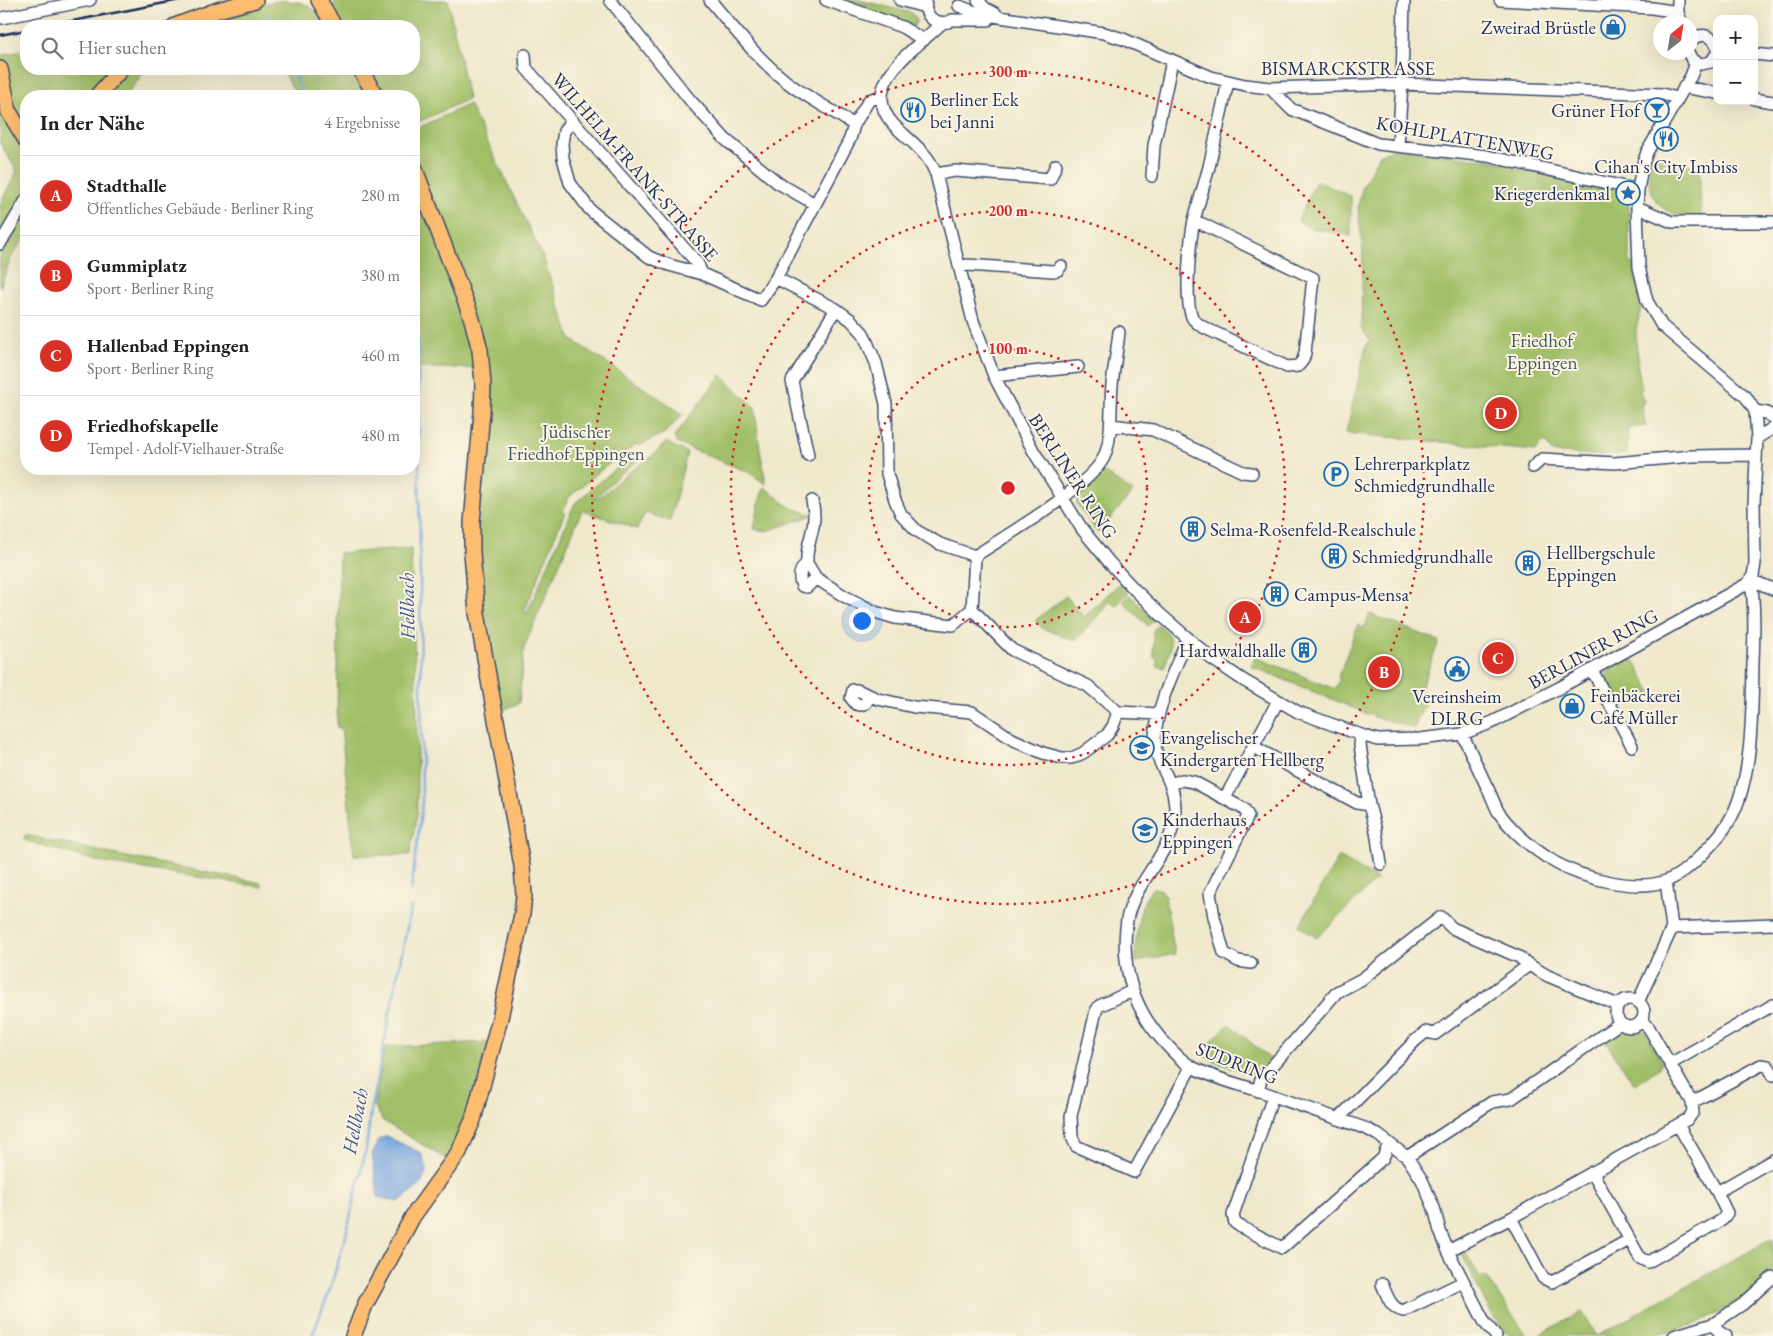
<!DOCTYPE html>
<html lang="de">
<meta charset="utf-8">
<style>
:root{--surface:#fff;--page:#f2f2f2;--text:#202124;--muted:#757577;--line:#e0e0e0;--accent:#d93025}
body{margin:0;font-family:"EB Garamond",serif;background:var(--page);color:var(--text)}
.controls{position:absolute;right:15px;top:15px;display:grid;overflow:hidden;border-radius:10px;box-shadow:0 5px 20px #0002}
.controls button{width:45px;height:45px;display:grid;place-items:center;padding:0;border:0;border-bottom:1px solid var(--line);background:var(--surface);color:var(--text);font:25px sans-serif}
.compass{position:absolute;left:1653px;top:15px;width:45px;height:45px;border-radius:50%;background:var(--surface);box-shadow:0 5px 20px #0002;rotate:30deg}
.you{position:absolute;left:861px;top:620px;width:18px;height:18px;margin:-12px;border:4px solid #fff;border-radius:50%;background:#1a73e8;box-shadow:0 0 0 8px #1a73e833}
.badge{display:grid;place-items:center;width:32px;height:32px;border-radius:50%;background:var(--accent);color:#fff;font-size:16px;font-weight:700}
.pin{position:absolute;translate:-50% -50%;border:2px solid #fff;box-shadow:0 1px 5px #0006}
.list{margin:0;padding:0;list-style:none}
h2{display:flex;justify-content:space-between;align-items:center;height:65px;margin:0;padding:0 20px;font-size:21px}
h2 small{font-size:16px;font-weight:400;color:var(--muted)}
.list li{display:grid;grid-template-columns:32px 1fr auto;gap:15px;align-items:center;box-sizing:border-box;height:80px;padding:0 20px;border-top:1px solid var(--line)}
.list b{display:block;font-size:19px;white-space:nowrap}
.list p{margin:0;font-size:16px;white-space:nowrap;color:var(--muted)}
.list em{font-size:16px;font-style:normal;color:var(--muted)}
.icon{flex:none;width:28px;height:28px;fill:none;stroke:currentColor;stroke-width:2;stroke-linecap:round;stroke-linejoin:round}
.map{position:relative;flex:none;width:1773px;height:1336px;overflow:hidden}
.search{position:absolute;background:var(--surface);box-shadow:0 5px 20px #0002;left:20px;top:20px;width:400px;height:55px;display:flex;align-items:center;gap:12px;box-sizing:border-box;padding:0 18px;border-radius:20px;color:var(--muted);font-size:19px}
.panel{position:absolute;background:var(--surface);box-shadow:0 5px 20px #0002;left:20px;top:90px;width:400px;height:385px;border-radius:20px}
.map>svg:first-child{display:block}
</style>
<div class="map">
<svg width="1773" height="1336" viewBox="0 0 1773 1336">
<rect width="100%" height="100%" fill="#fcf5e5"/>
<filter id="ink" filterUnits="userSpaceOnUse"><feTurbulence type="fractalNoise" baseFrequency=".02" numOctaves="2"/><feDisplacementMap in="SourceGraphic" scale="10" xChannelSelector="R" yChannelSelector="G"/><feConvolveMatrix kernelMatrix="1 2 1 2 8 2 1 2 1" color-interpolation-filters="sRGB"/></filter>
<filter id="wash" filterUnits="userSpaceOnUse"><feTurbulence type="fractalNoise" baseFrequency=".0096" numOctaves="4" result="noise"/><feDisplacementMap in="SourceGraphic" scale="20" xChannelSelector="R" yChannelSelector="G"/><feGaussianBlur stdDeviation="1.12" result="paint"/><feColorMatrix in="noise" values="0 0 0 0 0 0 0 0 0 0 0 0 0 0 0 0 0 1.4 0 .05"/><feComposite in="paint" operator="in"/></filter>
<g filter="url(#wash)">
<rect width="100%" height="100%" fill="#efe8cb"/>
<!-- green -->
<path fill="#a1bf67" stroke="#5e7762" d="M335 0H448L468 99 414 124V96H382L365 69H414V26H341L333 8Z
M837 0H859L912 13 917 20 914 26 906 25Z
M278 1C303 0 314 5 328 26H258L257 23 258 19H256L227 23 217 26H187L257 5Z
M26 50V69H146L126 96H26V236L12 256 0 288V204L17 171 0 143V56Z
M282 69H356L372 96H297Z
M469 104 542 255 571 339 683 414 666 432 639 446 636 444 601 470 568 498 563 511 565 512 524 612 527 613 575 503 614 470 639 453 644 456 620 474 594 499 601 496 628 473 650 458 666 442 687 453 670 521 645 513 637 529 582 510 524 648 519 703 501 711 484 615 477 540 488 403 489 365 478 368H414V175L428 192 414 155V130Z
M1394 148 1490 160 1516 166 1515 169 1616 189 1629 200V258L1630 262 1635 266 1641 308 1636 330V344L1639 361 1637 362 1642 389 1640 390 1644 403 1641 404 1646 426 1628 428 1627 454 1594 455 1551 452 1547 443H1542L1536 451 1346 433 1366 346 1370 340 1361 328 1363 251 1358 208 1362 188 1379 155Z
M1652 157 1700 167 1701 218C1660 217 1642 198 1652 157Z
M1316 181 1351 196V236C1334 230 1311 232 1298 221Z
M721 375 755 407 759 443 766 484 748 472 677 443 674 437Z
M1102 471 1133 492 1098 533 1077 504C1075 490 1092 480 1102 471Z
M764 487 791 508 811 514 810 516 768 531 754 529 760 499Z
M411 549 417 720V814L410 855H354L341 728H337L339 553Z
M1119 584 1128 593 1116 606 1110 602 1075 641 1042 628 1036 620 1066 596 1084 617Z
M1130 595 1154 620 1148 626 1123 602Z
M1370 614 1439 641 1418 697 1426 701 1414 728 1375 717 1251 666 1255 657 1335 689 1340 678 1338 677 1358 625 1364 628Z
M1159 624C1176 640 1171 648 1164 668L1157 666V659L1154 658 1153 631Z
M1631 656 1652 692 1648 695 1645 690 1616 706 1604 680C1609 666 1619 663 1631 656Z
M25 835 107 853 262 883V887L99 862 24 840Z
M1339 857 1377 879 1317 938 1299 926Z
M1153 888 1160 889 1165 897 1175 954 1136 962C1135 941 1137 904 1153 888Z
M1229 1024 1273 1061 1259 1077 1216 1062 1199 1053Z
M1621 1029H1638L1645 1031 1662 1062 1659 1068 1635 1085 1604 1040Z
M489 1042 465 1127 446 1159 383 1121 374 1105 385 1047Z
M1773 1238V1271L1739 1301 1696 1324 1648 1336H1597Z
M1463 1247 1480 1278 1485 1276 1527 1336C1522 1336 1515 1336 1511 1336 1496 1331 1468 1267 1460 1251Z
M1582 1312 1597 1336H1536Z"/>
<!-- water -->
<path fill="#76a4df" stroke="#486a9e" d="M386 1136 421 1153 427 1170 421 1185 398 1202 378 1197 372 1154 379 1140Z"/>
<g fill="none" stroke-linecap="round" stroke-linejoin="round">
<!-- stream -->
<path stroke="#76a4df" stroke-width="2.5" d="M267 15 270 26
M290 69 304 96
M411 891 422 804 418 341 414 321
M312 1336 330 1289 346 1235 366 1149 371 1108 411 907"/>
</g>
</g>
<g filter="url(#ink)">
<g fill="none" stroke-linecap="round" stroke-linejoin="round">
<!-- minor casing -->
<g stroke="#3b4b6e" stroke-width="14">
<path id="minor" d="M610 0 690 100 725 139 778 183 815 204
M710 0C736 31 762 65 795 88 814 101 835 112 854 125
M826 0 902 27 924 40
M900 0 925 7
M926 0C923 14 933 25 948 22
M978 0 985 8 996 14
M1500 0 1652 8 1678 12
M1678 0V12L1681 22
M959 6 980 14 1104 33 1123 39 1211 77 1245 85 1270 88 1402 84 1662 94 1677 98
M2 18 90 0
M952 20H988
M942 23C917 48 857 84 893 124 903 135 915 143 924 154 929 159 933 167 936 174L973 321 994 376 1034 452 1082 529 1109 562 1134 589 1161 615 1212 659 1243 680 1298 712 1361 735 1378 740 1420 739 1462 734 1493 722 1559 688 1747 584 1753 576 1755 563 1754 504 1757 438 1755 411 1746 397 1662 326 1647 301 1639 267 1637 207 1638 190 1642 167 1647 152 1691 76 1696 63
M1690 41C1700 32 1711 34 1717 46
M1688 52 1692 60 1701 64 1711 62 1717 53
M1754 54 1773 56
M525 55 526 68 698 264 702 274 761 300 776 278 850 139 854 125 869 100 882 96
M1684 87 1717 93
M1270 88 1291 109 1378 144 1487 156 1638 190
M1754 99 1773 102
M571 121 564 131 562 144 563 158 570 183 590 210 649 257 669 265 702 274
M1398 145 1402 84 1404 0
M936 174 955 171 1050 179 1056 165
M1152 176 1154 145 1172 61
M1637 207 1672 222H1773
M1194 220C1190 241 1184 299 1192 317 1194 322 1199 324 1203 327L1287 367 1298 366 1303 360 1305 353 1313 278 1194 220 1209 167 1228 82
M0 244 26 200
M961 267 967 265 1053 271 1058 270 1061 266
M776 278 836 309 851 320 863 333 876 363 886 404 887 474 895 500 901 514 917 531 940 544 975 556C1004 537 1091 486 1104 457 1113 437 1110 406 1112 385 1114 367 1117 350 1119 332
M994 376 1078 367
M1755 411 1767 413 1773 418
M1111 425 1153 430 1243 472 1252 473
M1757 438 1773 428
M808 455 792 381 836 309
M1533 467 1542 459 1615 463 1692 456 1756 455
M975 556 972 609 1012 650 1088 686 1118 712 1159 714
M807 563C805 541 819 529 812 501
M816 578 807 587 802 586C798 577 800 569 807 563L816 578 844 596 875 612 895 618 953 625 972 609
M1751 580 1773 589
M1188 638C1176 666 1154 711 1155 742 1155 758 1165 770 1170 784 1175 795 1176 810 1174 821 1168 858 1133 884 1127 920 1120 965 1133 1009 1164 1042 1172 1051 1181 1061 1192 1067 1213 1078 1237 1084 1260 1091 1295 1104 1331 1116 1367 1129L1378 1135 1407 1157 1422 1180 1434 1208 1440 1231 1448 1251 1485 1323 1496 1336
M1592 670 1632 746
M869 696 866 703 860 705 856 704 851 698 853 690H857L878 699 914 707 972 712 1012 739 1043 753 1062 758H1072L1083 753 1107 735 1113 726 1118 712
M1462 734C1471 752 1479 771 1488 789 1492 797 1495 806 1499 813 1514 833 1534 850 1556 863 1582 878 1636 892 1666 881 1687 874 1722 836 1732 816 1753 775 1752 709 1753 663 1754 635 1755 608 1751 580
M1361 735 1360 745 1369 805
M1254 747 1357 803 1369 805 1376 831 1381 864
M1171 784 1182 780 1194 782 1244 809 1248 816 1210 893 1214 917 1224 953 1238 961 1251 963
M1225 798 1278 701
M1672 928 1773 924
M1132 991 1099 1006 1096 1011 1071 1116 1072 1137 1076 1146 1134 1172 1191 1067
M1616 1013a14 14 0 1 1 28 0a14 14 0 1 1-28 0Z
M1638 1002 1672 928 1666 881
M1641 1021 1649 1028 1692 1102
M1670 1064 1773 1005
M1258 1091 1261 1079 1337 992 1362 979 1441 917 1452 928 1519 957 1529 965 1548 976 1618 1005
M1273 1096 1233 1215 1235 1223 1241 1227 1282 1248 1383 1158 1389 1143
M1338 1119 1416 1040 1426 1032 1435 1034 1529 965
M1678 1125 1717 1192
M1407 1157 1492 1102 1511 1099 1620 1023
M1592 1172 1640 1258 1648 1262 1722 1220 1727 1213 1717 1192 1773 1160
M1511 1218 1688 1119 1693 1112 1692 1102 1702 1097 1761 1065 1768 1066 1773 1075
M1448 1251 1511 1218 1543 1278 1552 1282 1629 1240
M1382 1284C1387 1295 1390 1308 1403 1311L1463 1282
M1713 1324 1719 1332 1726 1336
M1674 1336 1713 1324 1743 1304 1773 1277"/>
</g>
<!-- major casing -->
<g stroke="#3b4b6e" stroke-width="18">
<path id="major" d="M319 0 334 26
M175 26 218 10 255 0
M0 69 9 112 26 140
M360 69 376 96
M97 96 121 69
M353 1336 365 1305 413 1216 459 1152 473 1120 500 1018 522 914 524 895 522 866 477 613 472 553V522L482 412 483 384 480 350 471 316 414 167"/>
</g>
<!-- minor -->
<use href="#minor" stroke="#fff" stroke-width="11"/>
<!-- major -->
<use href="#major" stroke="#fcbd6f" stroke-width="15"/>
<!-- rail -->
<path stroke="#1b2f5e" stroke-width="2.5" d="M47 26 180 0
M0 35 26 30"/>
</g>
</g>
<!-- distance rings -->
<g fill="none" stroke="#d62828" stroke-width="2.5" stroke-dasharray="2.5 5">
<circle cx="1008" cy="488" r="139"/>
<circle cx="1008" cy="488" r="277"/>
<circle cx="1008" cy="488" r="416"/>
</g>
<!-- icons -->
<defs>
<g id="shop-ring" transform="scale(1.25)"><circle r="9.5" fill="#fcf5e5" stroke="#1f6fb2" stroke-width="1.5"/><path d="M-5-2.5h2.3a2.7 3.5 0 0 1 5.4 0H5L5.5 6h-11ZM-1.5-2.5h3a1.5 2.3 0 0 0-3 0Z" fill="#1f6fb2"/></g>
<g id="restaurant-ring" transform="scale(1.25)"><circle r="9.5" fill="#fcf5e5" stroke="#1f6fb2" stroke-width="1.5"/><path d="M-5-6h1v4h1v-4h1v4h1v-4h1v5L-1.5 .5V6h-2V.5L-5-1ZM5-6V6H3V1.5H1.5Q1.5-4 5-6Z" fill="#1f6fb2"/></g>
<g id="bar-ring" transform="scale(1.25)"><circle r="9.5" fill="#fcf5e5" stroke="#1f6fb2" stroke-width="1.5"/><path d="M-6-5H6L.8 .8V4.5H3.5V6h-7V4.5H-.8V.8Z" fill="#1f6fb2"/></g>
<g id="sight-ring" transform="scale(1.25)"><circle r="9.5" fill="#fcf5e5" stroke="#1f6fb2" stroke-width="1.5"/><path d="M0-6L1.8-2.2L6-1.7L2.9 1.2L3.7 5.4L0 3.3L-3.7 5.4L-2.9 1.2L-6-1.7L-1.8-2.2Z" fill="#1f6fb2"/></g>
<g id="parking-ring" transform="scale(1.25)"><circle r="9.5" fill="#fcf5e5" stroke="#1f6fb2" stroke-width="1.5"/><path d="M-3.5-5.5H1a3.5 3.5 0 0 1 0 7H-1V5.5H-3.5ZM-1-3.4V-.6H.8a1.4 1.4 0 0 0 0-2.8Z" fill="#1f6fb2"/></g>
<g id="building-ring" transform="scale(1.25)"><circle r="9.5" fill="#fcf5e5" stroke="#1f6fb2" stroke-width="1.5"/><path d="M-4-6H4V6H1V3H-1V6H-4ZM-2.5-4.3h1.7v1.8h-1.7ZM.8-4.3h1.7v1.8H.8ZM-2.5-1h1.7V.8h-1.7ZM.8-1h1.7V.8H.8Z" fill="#1f6fb2"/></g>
<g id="civic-ring" transform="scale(1.25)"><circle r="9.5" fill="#fcf5e5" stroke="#1f6fb2" stroke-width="1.5"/><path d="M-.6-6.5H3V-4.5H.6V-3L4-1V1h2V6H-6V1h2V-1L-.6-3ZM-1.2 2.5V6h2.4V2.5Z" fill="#1f6fb2"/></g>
<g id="school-ring" transform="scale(1.25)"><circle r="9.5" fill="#fcf5e5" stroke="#1f6fb2" stroke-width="1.5"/><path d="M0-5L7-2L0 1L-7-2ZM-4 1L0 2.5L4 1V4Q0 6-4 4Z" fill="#1f6fb2"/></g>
</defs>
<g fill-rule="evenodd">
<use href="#shop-ring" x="1613" y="27"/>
<use href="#restaurant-ring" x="913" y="110"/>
<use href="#bar-ring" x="1657" y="110"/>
<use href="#restaurant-ring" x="1666" y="139"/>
<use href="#sight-ring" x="1628" y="193"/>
<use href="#parking-ring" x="1336" y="474"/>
<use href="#building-ring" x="1193" y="529"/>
<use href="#building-ring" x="1334" y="556"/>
<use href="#building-ring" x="1528" y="563"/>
<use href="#building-ring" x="1276" y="594"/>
<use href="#building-ring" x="1304" y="650"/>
<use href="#civic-ring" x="1457" y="669"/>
<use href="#shop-ring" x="1572" y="706"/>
<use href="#school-ring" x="1142" y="748"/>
<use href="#school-ring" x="1145" y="830"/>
</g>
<g text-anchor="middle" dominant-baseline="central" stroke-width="4" stroke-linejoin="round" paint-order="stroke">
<!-- poi labels -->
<g font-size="19" fill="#1b2f5e" stroke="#fcf5e5" text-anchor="start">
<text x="1596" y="27" text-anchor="end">Zweirad Brüstle</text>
<text x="930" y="99">Berliner Eck<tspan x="930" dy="22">bei Janni</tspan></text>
<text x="1640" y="110" text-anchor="end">Grüner Hof</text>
<text x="1666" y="166" text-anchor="middle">Cihan's City Imbiss</text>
<text x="1610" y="193" text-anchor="end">Kriegerdenkmal</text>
<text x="1354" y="463">Lehrerparkplatz<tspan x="1354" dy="22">Schmiedgrundhalle</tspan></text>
<text x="1210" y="529">Selma-Rosenfeld-Realschule</text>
<text x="1546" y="552">Hellbergschule<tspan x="1546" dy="22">Eppingen</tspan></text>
<text x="1352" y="556">Schmiedgrundhalle</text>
<text x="1294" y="594">Campus-Mensa</text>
<text x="1286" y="650" text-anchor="end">Hardwaldhalle</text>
<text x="1590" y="695">Feinbäckerei<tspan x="1590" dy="22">Café Müller</tspan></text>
<text x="1457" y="696" text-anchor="middle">Vereinsheim<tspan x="1457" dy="22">DLRG</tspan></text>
<text x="1160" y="737">Evangelischer<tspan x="1160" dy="22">Kindergarten Hellberg</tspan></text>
<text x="1162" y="819">Kinderhaus<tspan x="1162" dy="22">Eppingen</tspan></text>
</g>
<!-- street labels -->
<g font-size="19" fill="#1b2f5e" stroke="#fcf5e5">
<text x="1348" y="68">BISMARCKSTRASSE</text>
<text transform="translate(1465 138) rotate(10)">KOHLPLATTENWEG</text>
<text transform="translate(635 167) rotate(49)">WILHELM-FRANK-STRASSE</text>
<text transform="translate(1073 476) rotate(57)">BERLINER RING</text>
<text transform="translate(1593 649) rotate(-29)">BERLINER RING</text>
<text transform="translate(1237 1063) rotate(21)">SÜDRING</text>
</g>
<!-- park labels -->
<g font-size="19" fill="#435a61" stroke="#fcf5e5">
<text x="1542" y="340">Friedhof<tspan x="1542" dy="22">Eppingen</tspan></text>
<text x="576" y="431">Jüdischer<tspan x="576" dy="22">Friedhof Eppingen</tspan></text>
</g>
<!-- water labels -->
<g font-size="20" font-style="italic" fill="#3b588b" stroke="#fcf5e5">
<text transform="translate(407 606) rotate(-91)">Hellbach</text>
<text transform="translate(355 1121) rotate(-79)">Hellbach</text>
</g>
</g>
<circle cx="1008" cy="488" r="8" fill="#d62828" stroke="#fcf5e5" stroke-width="2.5"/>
<g font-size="15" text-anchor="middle" font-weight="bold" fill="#d62828" stroke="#fcf5e5" stroke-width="4" stroke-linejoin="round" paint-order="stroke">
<text x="1008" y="77">300 m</text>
<text x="1008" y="216">200 m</text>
<text x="1008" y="354">100 m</text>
</g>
</svg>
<div class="controls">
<button>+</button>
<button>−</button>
</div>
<svg class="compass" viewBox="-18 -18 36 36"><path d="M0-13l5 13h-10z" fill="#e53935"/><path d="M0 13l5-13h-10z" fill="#757577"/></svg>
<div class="you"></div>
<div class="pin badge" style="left:1245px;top:617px">A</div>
<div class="pin badge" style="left:1384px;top:672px">B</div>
<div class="pin badge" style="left:1498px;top:658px">C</div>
<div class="pin badge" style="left:1501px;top:413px">D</div>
<div class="search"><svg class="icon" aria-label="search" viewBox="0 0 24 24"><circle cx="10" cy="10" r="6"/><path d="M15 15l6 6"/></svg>Hier suchen</div>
<section class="panel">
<h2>In der Nähe<small>4 Ergebnisse</small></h2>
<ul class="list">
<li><span class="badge">A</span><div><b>Stadthalle</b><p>Öffentliches Gebäude · Berliner Ring</p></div><em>280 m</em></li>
<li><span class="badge">B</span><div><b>Gummiplatz</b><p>Sport · Berliner Ring</p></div><em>380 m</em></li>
<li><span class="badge">C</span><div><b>Hallenbad Eppingen</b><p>Sport · Berliner Ring</p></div><em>460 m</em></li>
<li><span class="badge">D</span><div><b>Friedhofskapelle</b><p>Tempel · Adolf-Vielhauer-Straße</p></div><em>480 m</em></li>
</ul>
</section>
</div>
